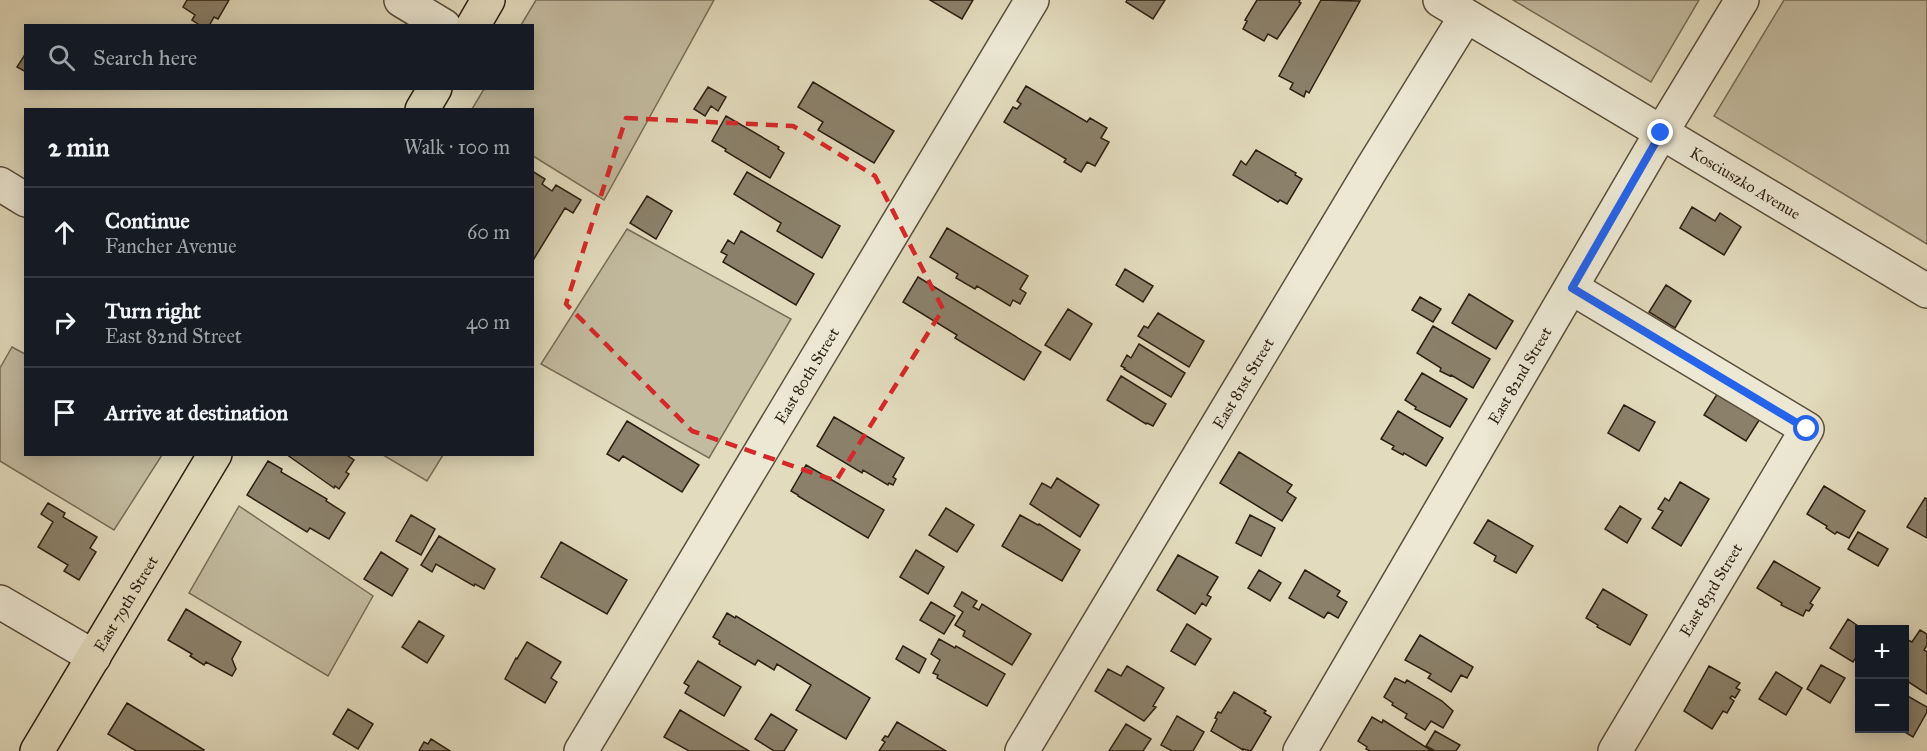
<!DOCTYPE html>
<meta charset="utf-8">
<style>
:root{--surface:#171b24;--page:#242831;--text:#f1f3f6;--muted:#9ea1a6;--line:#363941}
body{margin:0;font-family:"IM FELL Great Primer",serif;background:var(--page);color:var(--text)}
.controls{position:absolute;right:18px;bottom:18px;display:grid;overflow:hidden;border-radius:0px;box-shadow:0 3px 15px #0003}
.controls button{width:54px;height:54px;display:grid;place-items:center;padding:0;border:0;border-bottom:2px solid var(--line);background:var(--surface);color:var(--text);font:30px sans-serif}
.stop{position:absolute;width:18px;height:18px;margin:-14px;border:4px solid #2563eb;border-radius:50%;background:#fff}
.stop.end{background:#2563eb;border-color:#fff;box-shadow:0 2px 6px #0008}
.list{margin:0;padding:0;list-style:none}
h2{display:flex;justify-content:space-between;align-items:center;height:78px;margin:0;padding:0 24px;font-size:26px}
h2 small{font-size:20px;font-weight:400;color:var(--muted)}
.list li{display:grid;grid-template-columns:39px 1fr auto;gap:18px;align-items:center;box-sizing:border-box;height:90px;padding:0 24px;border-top:2px solid var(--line)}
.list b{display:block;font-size:22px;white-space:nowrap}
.list p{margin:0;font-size:20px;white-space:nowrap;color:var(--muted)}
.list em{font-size:20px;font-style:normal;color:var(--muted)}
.icon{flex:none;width:33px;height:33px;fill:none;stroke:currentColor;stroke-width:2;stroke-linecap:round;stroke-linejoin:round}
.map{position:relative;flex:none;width:1927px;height:751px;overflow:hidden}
.search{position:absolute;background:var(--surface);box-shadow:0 3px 15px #0003;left:24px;top:24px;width:510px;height:66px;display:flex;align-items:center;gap:15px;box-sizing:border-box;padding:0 21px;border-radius:0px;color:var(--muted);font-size:22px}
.panel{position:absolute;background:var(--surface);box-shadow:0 3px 15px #0003;left:24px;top:108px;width:510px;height:348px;border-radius:0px}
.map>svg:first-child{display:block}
</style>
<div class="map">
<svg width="1927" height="751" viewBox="0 0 1927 751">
<rect width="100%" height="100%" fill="#e2dbbd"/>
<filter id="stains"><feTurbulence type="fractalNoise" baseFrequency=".00333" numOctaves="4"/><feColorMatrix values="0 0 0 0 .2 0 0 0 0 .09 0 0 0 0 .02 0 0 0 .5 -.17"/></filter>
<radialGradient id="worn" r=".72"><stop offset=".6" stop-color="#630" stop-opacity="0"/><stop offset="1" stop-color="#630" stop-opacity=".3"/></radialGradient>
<!-- green -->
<path fill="#c3bba0" stroke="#786d59" stroke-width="1.5" d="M536 0H714L604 200 533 156 532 110 472 109 484 89 532 88V26L521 25Z
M1513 0H1699L1651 82Z
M1784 0H1927V244L1714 116Z
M627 229 791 319 709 458 541 364Z
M12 347 25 354 26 454 162 455 114 530 0 461V368Z
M383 455H443L427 481Z
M239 506 373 596 328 676 189 593Z"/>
<!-- building -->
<path fill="#8b816b" stroke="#2d1f12" stroke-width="1.5" d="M187 0H229L218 19 214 17 209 26H201L192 20 195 15 183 7Z
M930 0H973L962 19Z
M1127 0H1165L1153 19 1126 2Z
M1257 0H1300L1299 2 1301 3 1277 39 1268 34 1264 41 1243 29 1247 21 1245 20Z
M1321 0 1360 1 1309 93 1306 91 1304 97 1290 89 1293 83 1279 76Z
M26 53V72L17 67Z
M813 82 894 131 874 163 818 130 823 122 798 107Z
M1026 86 1087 122 1090 118 1107 128 1101 138 1109 142 1095 166 1087 162 1081 172 1064 162 1066 159 1004 122 1013 107 1017 109 1021 104 1017 101Z
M708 87 726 97 718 111 711 106 705 116 694 109Z
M726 116 779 147 778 149 784 153 770 178 725 151 726 149 712 141Z
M1256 150 1296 173 1295 175 1302 179 1287 204 1280 200 1278 202 1233 175 1241 161 1246 165Z
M532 171 545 179 542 184 552 191 556 185 581 200 573 213 565 208 532 262Z
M747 172 840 226 822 258 777 231 781 223 734 194Z
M647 196 672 211 656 239 630 223Z
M1692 207 1715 221 1720 213 1741 227 1724 255 1680 228Z
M947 228 1028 276 1020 289 1026 293 1020 304 1013 300 1010 306 977 286 975 289 956 278 958 274 930 257Z
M741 231 814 274 796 305 723 262 727 255 721 252 728 240 734 244Z
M1125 269 1153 286 1143 302 1116 285Z
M918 277 1041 352 1024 380 955 338 957 335 903 302Z
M1666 285 1691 301 1675 328 1649 312Z
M1469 294 1513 321 1496 349 1452 323Z
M1420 297 1441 309 1433 322 1412 310Z
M1068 309 1092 324 1070 360 1045 345Z
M1158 313 1204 341 1189 367 1138 336 1144 326 1148 328Z
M1433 326 1490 359 1473 388 1451 375 1450 376 1440 371 1441 368 1417 353Z
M1139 344 1185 373 1171 397 1124 369 1125 368 1121 366 1127 355 1131 358Z
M1422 373 1467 399 1450 427 1415 409 1416 407 1405 400Z
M1121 376 1166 404 1153 426 1147 423 1146 424 1107 400Z
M1721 388 1763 414 1746 441 1704 415Z
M1624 405 1655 422 1639 451 1608 433Z
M1398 411 1443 438 1426 466 1404 453 1403 455 1392 449 1394 446 1381 439Z
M834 417 904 458 893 477 896 479 893 485 889 483 888 485 863 470 862 473 817 446Z
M627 421 699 465 682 492 623 456 619 461 607 454Z
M1239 452 1292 485 1287 492 1296 498 1282 521 1220 483Z
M286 454H345L354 460 346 472 349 474 339 489 335 486 334 488Z
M268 461 282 469 281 472 327 499 326 501 345 513 329 539 310 528 307 532 247 495Z
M806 465 884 510 868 538 798 496V495L791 491Z
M1057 478 1099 505 1080 537 1030 504 1042 483 1051 488Z
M1680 482 1709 499 1681 546 1652 528 1663 511 1658 509 1665 498 1669 501Z
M1824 486 1865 511 1849 538 1837 532 1835 534 1826 528 1827 526 1807 514Z
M1925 498 1927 499V538L1907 527Z
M48 503 65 513 63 517 97 537 90 548 96 552 79 580 64 571 68 565 38 547 53 522 41 514Z
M1620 506 1641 519 1627 543 1605 529Z
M946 508 974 525 957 552 929 535Z
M411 515 435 529 421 555 396 541Z
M1020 515 1038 525 1039 524 1080 550 1062 581 1002 546Z
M1250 515 1275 528 1261 556 1236 543Z
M1488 520 1533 546 1516 573 1494 561 1496 556 1474 543Z
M1858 532 1888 549 1878 566 1848 549Z
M439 536 495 569 484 589 475 584 474 586 436 564 432 572 421 565Z
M561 542 627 580 607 614 541 577Z
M916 550 944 567 928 594 900 577Z
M381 552 408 569 392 596 364 579Z
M1178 555 1218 577 1207 595 1211 597 1206 606 1202 603 1195 614 1157 590Z
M1774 561 1820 588 1810 603 1813 605 1809 611 1806 610 1803 616 1781 605 1782 603 1757 588Z
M1259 570 1281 583 1270 601 1248 588Z
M1305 570 1340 591 1337 596 1347 602 1338 618 1328 612 1324 618 1289 598Z
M1603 589 1647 615 1630 645 1597 627 1598 625 1586 618Z
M962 592 977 601 973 607 979 610 982 604 1031 634 1012 665 963 636 965 631 955 625 963 612 954 606Z
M931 602 955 616 944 634 920 620Z
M186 609 241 642 232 659 236 669 232 676 206 662 204 665 190 656 192 654 168 640Z
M727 613 735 618 736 616 870 698 846 739 796 710 811 685 777 664 774 670 758 660 755 665 719 644 720 641 713 637Z
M1848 619 1864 630H1860V651L1853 662 1830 648Z
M419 621 444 636 427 663 402 647Z
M1187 624 1211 639 1195 665 1171 651Z
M1920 630 1927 634V645L1924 650 1927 652V694L1904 679V638L1912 642Z
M1420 635 1473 667 1467 678 1461 675 1451 692 1428 678 1431 674 1405 660Z
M939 639 955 648 956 646 1005 674 987 706 937 678 938 675 933 673 940 660 931 654Z
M527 642 561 662 551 678 557 682 545 703 505 679 516 658 517 659Z
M903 646 926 659 919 673 896 659Z
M698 661 741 687 724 716 685 693 689 686 684 683Z
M1821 665 1845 678 1830 703 1807 689Z
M1127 666 1164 688 1153 706 1156 707 1144 721 1095 691 1108 669 1121 676Z
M1709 666 1740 683 1736 688 1740 690 1735 698 1732 696 1730 698 1734 701 1727 713 1723 711 1712 729 1684 711Z
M1776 672 1802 688 1786 715 1759 699Z
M1395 678 1405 683 1407 680 1442 701 1453 711 1443 728 1431 721 1425 730 1405 718 1407 714 1392 705 1393 703 1384 697Z
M1234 692 1266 711 1264 713 1271 717 1251 751 1243 749V750L1211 731 1217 719 1215 718 1218 712 1221 713Z
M1904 694 1927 707V712L1913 737 1898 728H1904Z
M127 703 204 750 203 751H136L108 734Z
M348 709 373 724 358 749 333 734Z
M680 710 749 751H689L664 737Z
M771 714 797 730 784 751H774L755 739Z
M1177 716 1204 732 1193 751H1172L1161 745Z
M1372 717 1382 723 1383 720 1432 751H1370L1366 749 1367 747 1358 741Z
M897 722 946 751H879L885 742 882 740 885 736 888 737Z
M1126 724 1151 739 1143 751H1109Z
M1435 731 1460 745 1456 751H1435L1426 746Z
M431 739 450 751H419L424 742 428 744Z"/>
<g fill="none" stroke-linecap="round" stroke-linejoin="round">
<!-- minor casing -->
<g stroke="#5a4e3d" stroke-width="36">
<g id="minor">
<path d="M401 0 444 26"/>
<path id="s1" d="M1440 0 1927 291"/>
<path d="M0 184 26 200"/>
<path d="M1572 288 1807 429 1615 751"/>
<path d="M0 602 94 657"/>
<path id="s2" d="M581 751 1032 0"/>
<path id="s3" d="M1022 751 1372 168 1466 16"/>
<path id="s4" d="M1300 751 1661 133 1742 0"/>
</g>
</g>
<!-- major casing -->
<g stroke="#2d1f12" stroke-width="36">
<g id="major">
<path d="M473 26 488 0"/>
<path d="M422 110 435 88"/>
<path id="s5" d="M37 751 215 454"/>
</g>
</g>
<!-- minor -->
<use href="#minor" stroke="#ece8d4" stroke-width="33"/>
<!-- major -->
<use href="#major" stroke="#e2dbbd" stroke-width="33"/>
</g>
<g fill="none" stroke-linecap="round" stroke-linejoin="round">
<!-- route -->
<path stroke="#2563eb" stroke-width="8" d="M1661 133 1572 288 1807 429"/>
</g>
<!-- marked area -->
<path fill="none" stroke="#d62828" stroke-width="4.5" stroke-dasharray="12 8" stroke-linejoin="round" d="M626 118 793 126 875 176 943 309 836 481 692 431 566 304Z"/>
<g text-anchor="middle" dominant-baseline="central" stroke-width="4.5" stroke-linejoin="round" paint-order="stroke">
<!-- street labels -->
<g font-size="16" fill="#2d1f12" stroke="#ece8d4">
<text stroke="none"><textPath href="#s1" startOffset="356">Kosciuszko Avenue</textPath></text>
<text stroke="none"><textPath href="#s4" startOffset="435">East 82nd Street</textPath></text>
<text stroke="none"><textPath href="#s2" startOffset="438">East 80th Street</textPath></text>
<text stroke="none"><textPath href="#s3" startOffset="429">East 81st Street</textPath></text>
<text transform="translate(1711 590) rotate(-59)">East 83rd Street</text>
<text stroke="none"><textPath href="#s5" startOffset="172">East 79th Street</textPath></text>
</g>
</g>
<rect width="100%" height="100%" filter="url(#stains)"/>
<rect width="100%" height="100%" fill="url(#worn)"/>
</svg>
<div class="controls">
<button>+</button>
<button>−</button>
</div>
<div class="stop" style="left:1807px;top:429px"></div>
<div class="stop end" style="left:1661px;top:133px"></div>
<div class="search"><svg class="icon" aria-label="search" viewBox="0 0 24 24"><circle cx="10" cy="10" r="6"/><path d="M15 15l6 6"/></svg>Search here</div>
<section class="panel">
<h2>2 min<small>Walk · 100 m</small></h2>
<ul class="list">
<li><svg class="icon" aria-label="ahead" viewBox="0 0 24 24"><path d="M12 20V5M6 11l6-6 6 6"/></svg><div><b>Continue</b><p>Fancher Avenue</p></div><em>60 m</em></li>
<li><svg class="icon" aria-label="right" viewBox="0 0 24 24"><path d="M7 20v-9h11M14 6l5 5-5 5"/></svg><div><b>Turn right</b><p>East 82nd Street</p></div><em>40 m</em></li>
<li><svg class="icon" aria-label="arrive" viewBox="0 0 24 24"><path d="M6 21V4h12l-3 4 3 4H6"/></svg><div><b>Arrive at destination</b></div></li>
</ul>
</section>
</div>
